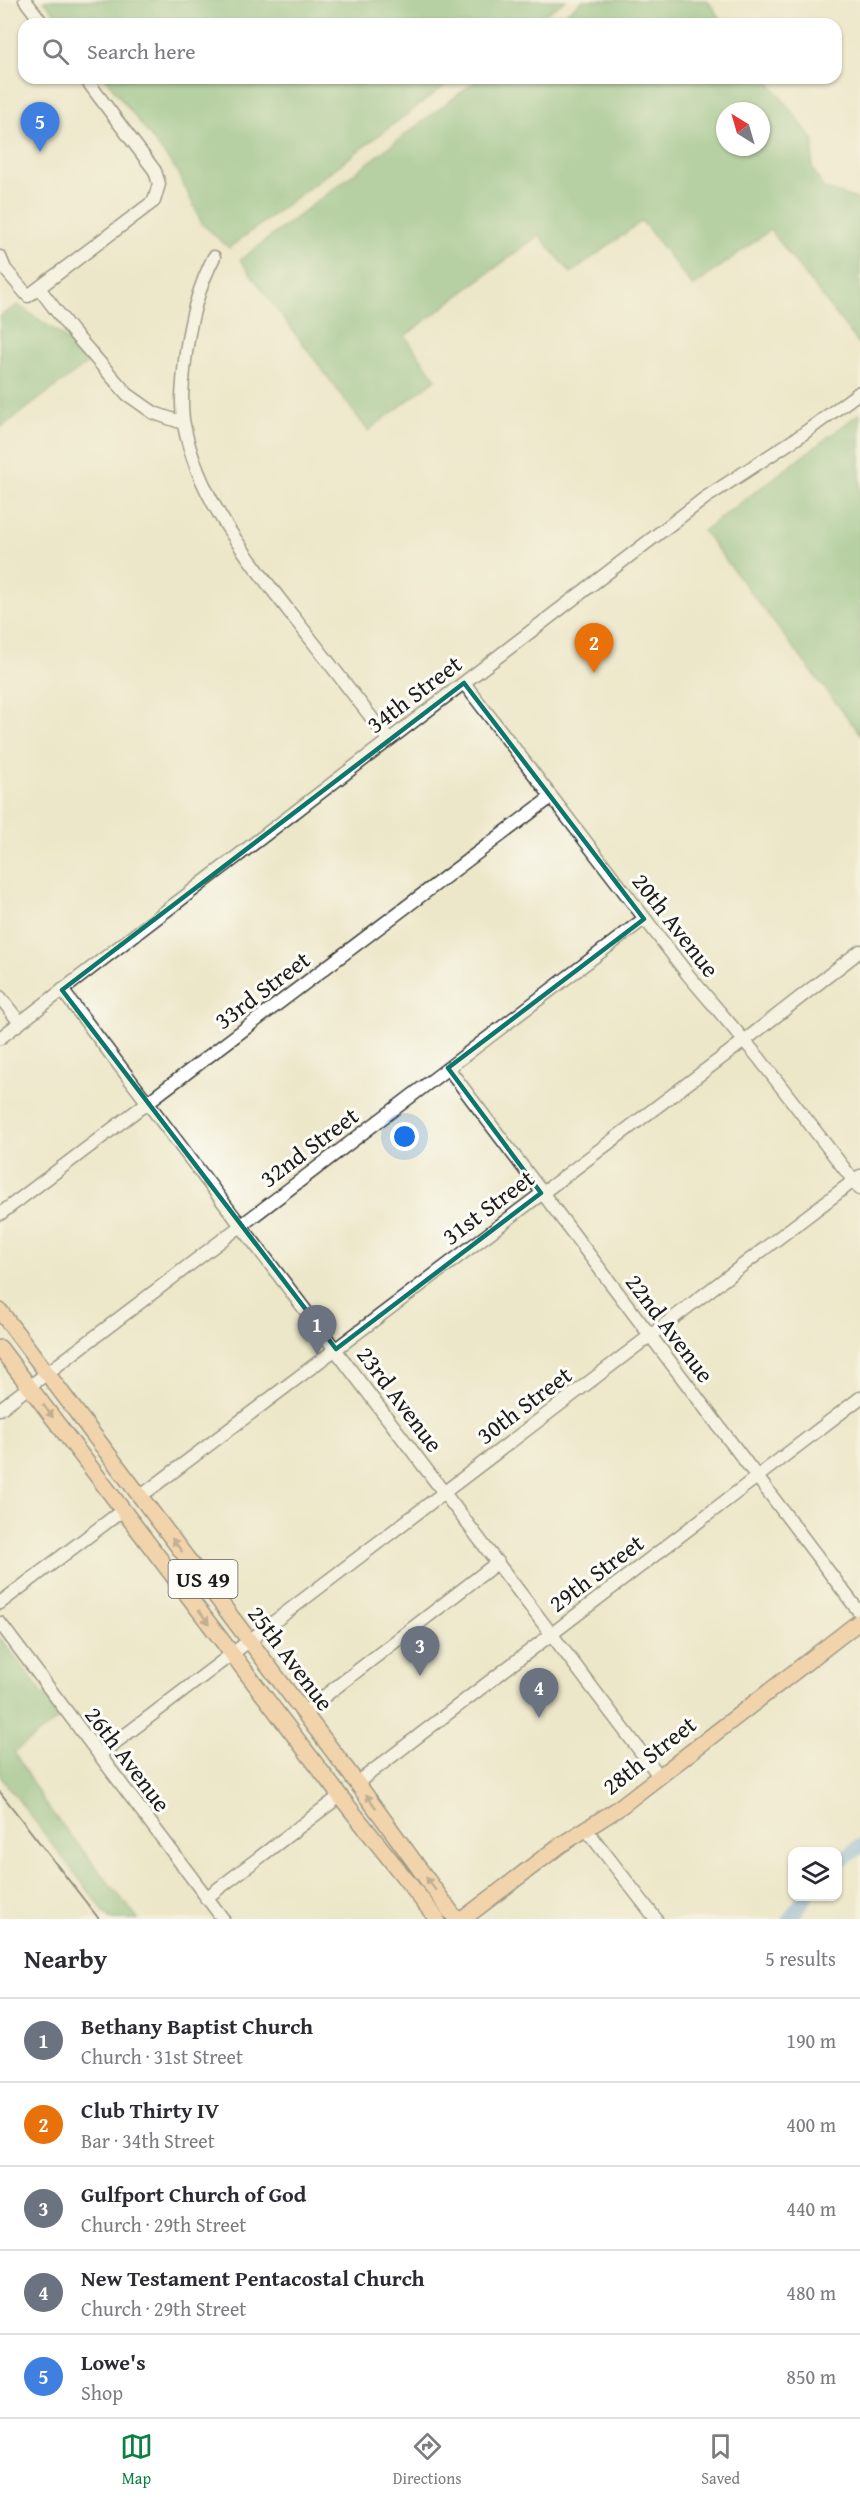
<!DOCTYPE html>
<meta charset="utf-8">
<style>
:root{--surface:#fff;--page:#f7f7f7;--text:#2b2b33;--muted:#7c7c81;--line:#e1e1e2;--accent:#0b8043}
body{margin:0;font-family:"Gentium Book Plus",serif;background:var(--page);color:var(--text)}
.controls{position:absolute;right:18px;bottom:18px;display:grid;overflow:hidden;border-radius:12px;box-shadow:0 2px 4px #0004}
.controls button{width:54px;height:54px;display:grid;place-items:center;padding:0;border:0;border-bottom:2px solid var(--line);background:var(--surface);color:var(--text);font:30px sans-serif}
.compass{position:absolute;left:716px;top:102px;width:54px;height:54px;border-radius:50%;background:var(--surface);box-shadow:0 2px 4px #0004;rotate:323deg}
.you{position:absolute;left:405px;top:1137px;width:21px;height:21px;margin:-15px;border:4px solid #fff;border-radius:50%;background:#1a73e8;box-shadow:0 0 0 9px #1a73e833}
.badge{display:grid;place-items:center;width:39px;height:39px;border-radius:50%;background:var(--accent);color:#fff;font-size:20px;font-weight:700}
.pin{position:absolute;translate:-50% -50px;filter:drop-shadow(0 2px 3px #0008)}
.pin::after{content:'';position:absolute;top:32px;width:21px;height:18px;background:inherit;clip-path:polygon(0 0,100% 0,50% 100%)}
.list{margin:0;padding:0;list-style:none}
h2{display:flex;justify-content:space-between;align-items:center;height:78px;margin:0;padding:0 24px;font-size:26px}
h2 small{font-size:20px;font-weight:400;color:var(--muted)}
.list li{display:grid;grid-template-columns:39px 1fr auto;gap:18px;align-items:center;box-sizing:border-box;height:84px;padding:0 24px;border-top:2px solid var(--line)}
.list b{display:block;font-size:22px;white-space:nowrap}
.list p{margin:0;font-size:20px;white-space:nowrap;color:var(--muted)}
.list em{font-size:20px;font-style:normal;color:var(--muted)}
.icon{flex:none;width:33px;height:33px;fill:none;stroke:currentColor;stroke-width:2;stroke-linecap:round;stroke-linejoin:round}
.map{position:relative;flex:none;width:860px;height:1919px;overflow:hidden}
.search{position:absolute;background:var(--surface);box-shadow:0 2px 4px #0004;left:18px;right:18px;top:18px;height:66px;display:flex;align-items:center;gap:15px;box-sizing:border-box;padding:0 21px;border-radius:18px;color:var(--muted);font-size:22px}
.sheet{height:498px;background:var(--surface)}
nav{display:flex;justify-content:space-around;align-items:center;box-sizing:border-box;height:84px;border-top:2px solid var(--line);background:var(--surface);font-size:16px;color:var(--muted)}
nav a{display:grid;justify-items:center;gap:3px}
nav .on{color:var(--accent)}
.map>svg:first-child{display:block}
</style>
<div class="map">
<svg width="860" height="1919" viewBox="0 0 860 1919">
<rect width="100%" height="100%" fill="#fdfcf7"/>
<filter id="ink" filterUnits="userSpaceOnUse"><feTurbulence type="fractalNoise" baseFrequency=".0167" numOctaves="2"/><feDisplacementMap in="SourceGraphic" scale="12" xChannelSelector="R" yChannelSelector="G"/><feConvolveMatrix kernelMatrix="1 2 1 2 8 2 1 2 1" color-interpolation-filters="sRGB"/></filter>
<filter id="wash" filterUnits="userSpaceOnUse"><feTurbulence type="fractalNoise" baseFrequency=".008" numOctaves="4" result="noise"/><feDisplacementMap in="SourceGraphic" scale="24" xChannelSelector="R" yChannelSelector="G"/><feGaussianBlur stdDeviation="1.35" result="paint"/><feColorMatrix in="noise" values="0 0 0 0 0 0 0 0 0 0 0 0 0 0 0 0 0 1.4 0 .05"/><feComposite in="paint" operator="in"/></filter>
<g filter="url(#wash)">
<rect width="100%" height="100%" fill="#ede7c9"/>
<!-- forest -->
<path fill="#75b374" stroke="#486848" stroke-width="1.5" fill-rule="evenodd" d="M44 0H566L530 24H63Z
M583 0H707L725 24H551Z
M105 78H455L229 248 202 224 178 172Z
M480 78H766L814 141 812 167 823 188 860 200V345L770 230 693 287 642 221 571 273 539 235 405 336 436 379 368 431 240 260ZM725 111H761V147H725Z
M18 305 59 333 88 363 0 428V316Z
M860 413V734L703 531Z
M0 1638 61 1717 14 1752 46 1805 138 1919H110L0 1776Z"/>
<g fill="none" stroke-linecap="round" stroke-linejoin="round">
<!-- river -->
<path stroke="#75a8e1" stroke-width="15" d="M838 1863 860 1846
M790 1919 806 1896"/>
</g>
</g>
<g filter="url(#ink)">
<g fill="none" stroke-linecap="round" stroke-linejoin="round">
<!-- minor casing -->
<g stroke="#3b3a36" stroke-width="15">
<path id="minor" d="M25 0 43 24
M0 257 5 269 28 296 154 201 159 184 155 171 85 78
M214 257C197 290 189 323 185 361 183 381 180 405 184 425 198 497 244 553 288 610 322 653 355 697 389 740
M39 288 71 330 127 394 154 413 183 423
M464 683 689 976 759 1058 860 1189
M62 990 660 1777
M0 997 20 1023
M0 1038 705 498 800 436 860 392
M448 1068 860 1613
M0 1214 550 798
M0 1409 644 919
M141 1496 744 1041 860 951
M0 1603 123 1510
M0 1623 223 1919
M304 1712 498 1562
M99 1755 860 1176
M357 1783 860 1398
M586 1829 656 1919
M206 1898 340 1796"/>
</g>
<!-- major casing -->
<g stroke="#3b3a36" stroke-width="18">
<path id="major" d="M0 1311 357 1783 456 1919
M0 1348 340 1796 437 1919
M463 1919 559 1846 616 1810 860 1621"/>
</g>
<!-- minor -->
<use href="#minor" stroke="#fff" stroke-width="12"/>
<!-- major -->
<use href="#major" stroke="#f8bd89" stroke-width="15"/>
<!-- rail -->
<path stroke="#1c1c1c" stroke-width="2" d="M0 1792 99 1919"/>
</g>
<!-- one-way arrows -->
<defs><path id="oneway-solid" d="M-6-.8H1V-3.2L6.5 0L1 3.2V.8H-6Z" transform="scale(1.5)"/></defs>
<g fill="#8a6c52">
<use href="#oneway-solid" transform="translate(48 1411) rotate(53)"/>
<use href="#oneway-solid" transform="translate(177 1545) rotate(-127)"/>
<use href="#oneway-solid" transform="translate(204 1617) rotate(53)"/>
<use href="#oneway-solid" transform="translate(371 1801) rotate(-126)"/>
<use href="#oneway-solid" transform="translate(431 1884) rotate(-126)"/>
</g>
</g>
<!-- marked area -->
<path d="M0 0H860V1919H0ZM464 683 644 919 448 1068 541 1193 336 1349 62 990Z" fill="#ede7c9" fill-opacity=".55" fill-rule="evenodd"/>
<path fill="none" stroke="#0f766e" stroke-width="4.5" stroke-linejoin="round" d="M464 683 644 919 448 1068 541 1193 336 1349 62 990Z"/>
<g text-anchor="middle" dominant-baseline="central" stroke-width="6" stroke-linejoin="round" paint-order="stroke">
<!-- shield labels -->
<rect fill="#fdfcf7" stroke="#605f5e" stroke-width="1.5" x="168.5" y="1560" width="69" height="38" rx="4.5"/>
<g font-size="22" font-weight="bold" fill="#1c1c1c">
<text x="203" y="1579">US 49</text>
</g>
<!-- street labels -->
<g font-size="24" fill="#1c1c1c" stroke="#fdfcf7">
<text transform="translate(414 694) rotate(-37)">34th Street</text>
<text transform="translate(676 925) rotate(52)">20th Avenue</text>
<text transform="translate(262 990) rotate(-37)">33rd Street</text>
<text transform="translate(309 1147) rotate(-37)">32nd Street</text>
<text transform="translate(488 1207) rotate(-37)">31st Street</text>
<text transform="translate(670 1328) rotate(53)">22nd Avenue</text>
<text transform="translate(400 1399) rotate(53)">23rd Avenue</text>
<text transform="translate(524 1405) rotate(-37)">30th Street</text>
<text transform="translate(596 1573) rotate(-37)">29th Street</text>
<text transform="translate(291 1658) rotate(53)">25th Avenue</text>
<text transform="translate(649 1755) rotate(-38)">28th Street</text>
<text transform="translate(128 1759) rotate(53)">26th Avenue</text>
</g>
</g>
</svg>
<div class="controls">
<button><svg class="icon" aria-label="layers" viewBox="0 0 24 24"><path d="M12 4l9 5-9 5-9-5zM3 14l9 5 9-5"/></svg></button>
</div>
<svg class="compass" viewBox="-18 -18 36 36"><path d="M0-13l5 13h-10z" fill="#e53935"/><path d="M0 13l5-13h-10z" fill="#7c7c81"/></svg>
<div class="you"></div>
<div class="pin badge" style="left:317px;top:1355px;background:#6b7280">1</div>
<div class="pin badge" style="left:594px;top:673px;background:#e8710a">2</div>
<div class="pin badge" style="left:420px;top:1676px;background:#6b7280">3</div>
<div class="pin badge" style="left:539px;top:1718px;background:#6b7280">4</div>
<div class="pin badge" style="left:40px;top:152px;background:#3f7fe0">5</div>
<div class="search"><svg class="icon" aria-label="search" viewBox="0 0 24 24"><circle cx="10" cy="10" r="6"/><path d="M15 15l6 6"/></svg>Search here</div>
</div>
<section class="sheet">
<h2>Nearby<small>5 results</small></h2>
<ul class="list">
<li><span class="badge" style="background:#6b7280">1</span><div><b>Bethany Baptist Church</b><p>Church · 31st Street</p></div><em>190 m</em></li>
<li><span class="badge" style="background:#e8710a">2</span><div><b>Club Thirty IV</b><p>Bar · 34th Street</p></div><em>400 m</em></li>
<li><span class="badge" style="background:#6b7280">3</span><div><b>Gulfport Church of God</b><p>Church · 29th Street</p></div><em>440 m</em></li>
<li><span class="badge" style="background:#6b7280">4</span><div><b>New Testament Pentacostal Church</b><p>Church · 29th Street</p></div><em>480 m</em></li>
<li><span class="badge" style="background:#3f7fe0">5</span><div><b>Lowe's</b><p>Shop</p></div><em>850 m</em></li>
</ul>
</section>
<nav>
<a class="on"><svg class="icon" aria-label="map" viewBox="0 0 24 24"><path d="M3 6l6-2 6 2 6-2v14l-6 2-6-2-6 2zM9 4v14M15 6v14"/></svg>Map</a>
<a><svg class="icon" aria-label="directions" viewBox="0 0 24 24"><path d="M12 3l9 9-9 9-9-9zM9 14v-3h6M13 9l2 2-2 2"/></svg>Directions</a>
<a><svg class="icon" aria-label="saved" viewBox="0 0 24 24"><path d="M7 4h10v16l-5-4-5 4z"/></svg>Saved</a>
</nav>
